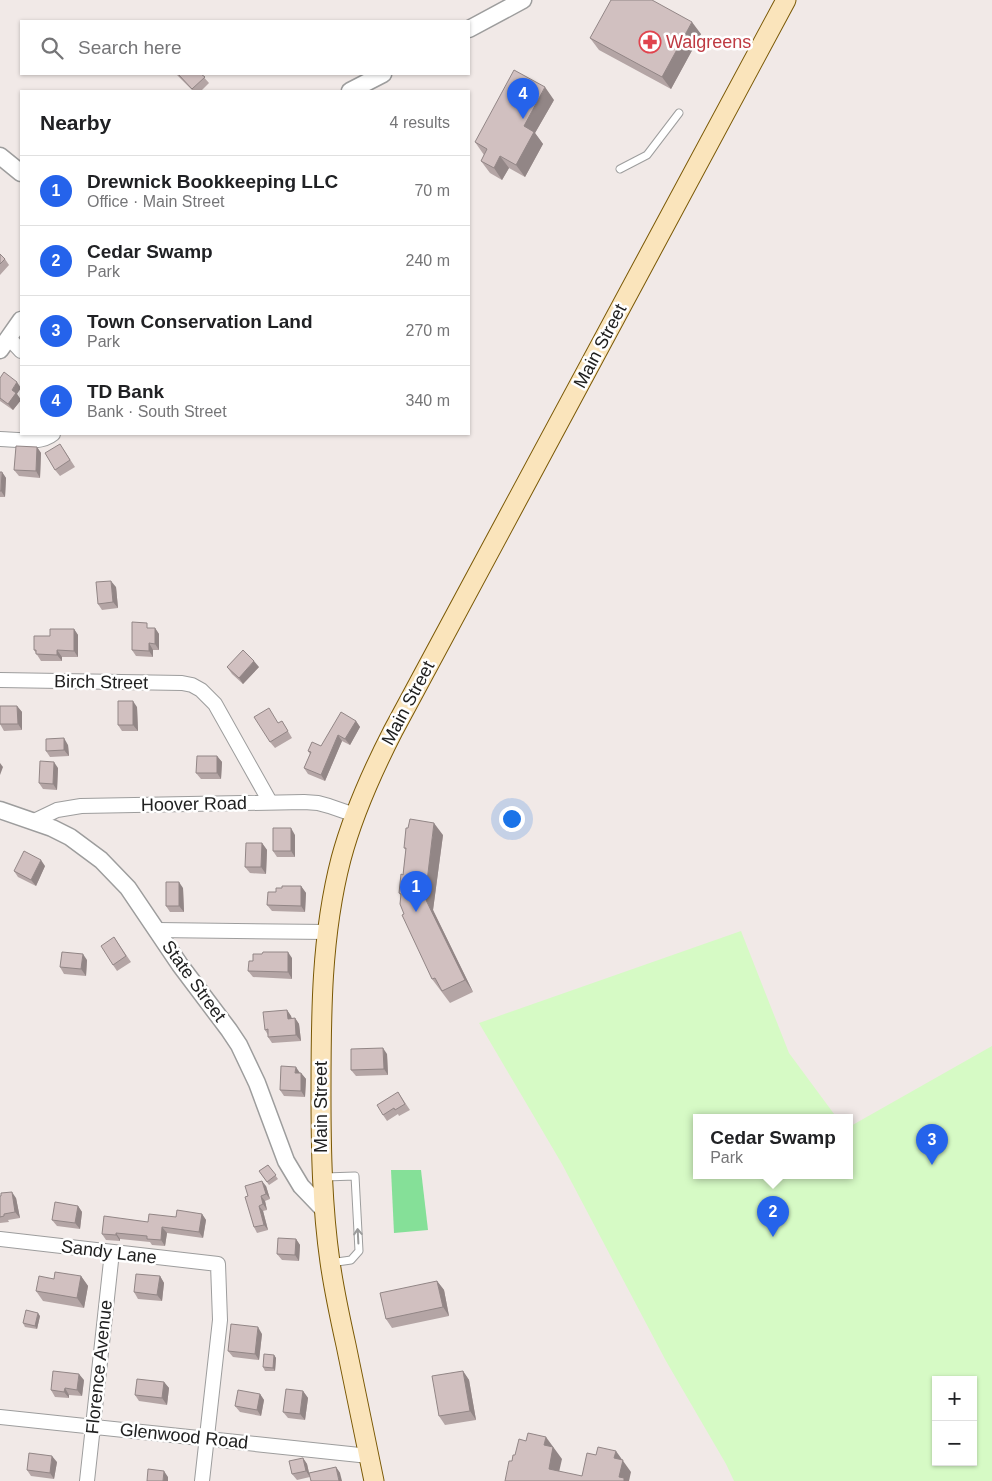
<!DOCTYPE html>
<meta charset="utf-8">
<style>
:root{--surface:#fff;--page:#f2f2f2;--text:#202124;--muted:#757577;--line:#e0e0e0;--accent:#2563eb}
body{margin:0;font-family:Helvetica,sans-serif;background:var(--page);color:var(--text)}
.controls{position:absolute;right:15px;bottom:15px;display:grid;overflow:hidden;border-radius:0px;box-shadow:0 1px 4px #0004}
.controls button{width:45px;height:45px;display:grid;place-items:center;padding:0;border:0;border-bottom:1px solid var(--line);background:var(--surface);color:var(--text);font:25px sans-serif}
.you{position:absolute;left:511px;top:818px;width:18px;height:18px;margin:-12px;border:4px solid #fff;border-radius:50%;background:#1a73e8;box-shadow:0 0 0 8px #1a73e833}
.badge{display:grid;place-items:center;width:32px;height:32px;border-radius:50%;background:var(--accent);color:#fff;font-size:16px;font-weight:700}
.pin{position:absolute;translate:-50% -41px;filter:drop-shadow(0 1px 2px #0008)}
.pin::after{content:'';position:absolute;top:26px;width:18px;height:15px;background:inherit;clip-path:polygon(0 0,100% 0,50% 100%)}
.popup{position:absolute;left:693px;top:1114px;width:160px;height:65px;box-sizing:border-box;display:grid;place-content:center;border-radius:0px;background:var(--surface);filter:drop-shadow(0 1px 4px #0005);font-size:16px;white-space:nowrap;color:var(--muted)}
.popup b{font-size:19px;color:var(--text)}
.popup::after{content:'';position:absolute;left:50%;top:100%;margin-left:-10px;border:10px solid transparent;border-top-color:var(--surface)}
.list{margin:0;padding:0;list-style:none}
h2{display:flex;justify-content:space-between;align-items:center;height:65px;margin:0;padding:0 20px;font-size:21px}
h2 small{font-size:16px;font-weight:400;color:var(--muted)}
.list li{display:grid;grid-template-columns:32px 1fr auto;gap:15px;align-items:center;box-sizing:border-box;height:70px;padding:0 20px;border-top:1px solid var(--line)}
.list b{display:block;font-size:19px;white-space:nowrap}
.list p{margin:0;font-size:16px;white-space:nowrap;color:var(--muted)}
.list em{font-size:16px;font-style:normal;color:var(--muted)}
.icon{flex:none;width:28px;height:28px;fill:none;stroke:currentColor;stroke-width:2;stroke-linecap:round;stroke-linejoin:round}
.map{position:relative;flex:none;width:992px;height:1481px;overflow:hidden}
.search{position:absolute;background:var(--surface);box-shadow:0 1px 4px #0004;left:20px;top:20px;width:450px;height:55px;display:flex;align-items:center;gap:12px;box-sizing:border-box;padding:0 18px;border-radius:0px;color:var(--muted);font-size:19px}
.panel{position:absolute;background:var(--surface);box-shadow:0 1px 4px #0004;left:20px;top:90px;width:450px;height:345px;border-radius:0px}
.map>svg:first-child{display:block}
</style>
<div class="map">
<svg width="992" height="1481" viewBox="0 0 992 1481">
<rect width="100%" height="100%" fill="#f1e9e7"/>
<!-- park -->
<path fill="#d6fac5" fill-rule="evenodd" d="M741 931 789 1053 837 1118H697V1176H849V1127L992 1046V1481H734L726 1464 666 1361 562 1164 479 1023ZM936 1380H973V1462H936Z"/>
<!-- pitch -->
<path fill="#85e098" d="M391 1170H421L428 1230 394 1233Z"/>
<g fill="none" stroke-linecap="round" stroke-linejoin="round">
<!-- service casing -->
<g stroke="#9d9d9d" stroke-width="9">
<path id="service" d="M620 169 647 155 679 113
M325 1177 355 1176 359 1251 351 1260 330 1263"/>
</g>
<!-- minor casing -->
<g stroke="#9d9d9d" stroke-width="16">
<path id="minor" d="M9 338 21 351
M0 439C16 439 40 445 53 434
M0 680 182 683 192 685 201 690 215 704 270 802
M34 821 57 810 81 806 304 802 318 803 329 806 355 815
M157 930 328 932
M0 1239 218 1264 220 1320 202 1481
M0 1417 369 1456
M87 1481 112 1252"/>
</g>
<!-- tertiary casing -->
<g stroke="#9d9d9d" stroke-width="19">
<path id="tertiary" d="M469 29 523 0
M350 91 383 74
M0 156 21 173
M0 350 21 320
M0 810 52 828 70 837 101 860 128 888 180 965 229 1030 239 1045 257 1083 286 1161 301 1186 324 1210"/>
</g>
<!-- secondary casing -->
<g stroke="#7a5804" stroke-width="21">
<path id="secondary" d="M374 1481C365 1436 355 1390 346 1345 340 1318 334 1290 330 1262 322 1206 321 1149 321 1093 321 1015 321 936 341 859 353 814 372 772 393 731L786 0"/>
</g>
<!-- service -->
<use href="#service" stroke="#fff" stroke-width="7"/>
<!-- minor -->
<use href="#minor" stroke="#fff" stroke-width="14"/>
<!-- tertiary -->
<use href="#tertiary" stroke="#fff" stroke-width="16"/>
<!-- secondary -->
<use href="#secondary" stroke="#fae4bb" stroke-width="19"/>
</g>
<!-- wall -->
<path fill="#b4a5a5" d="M701 34 671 89 599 50 590 38Z
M176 74H201L209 83 201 91H193Z
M554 100 535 133 543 144 525 177 509 168 502 180 490 173 481 161 484 155 475 142Z
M0 254 5 259 9 265 0 275Z
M0 378 17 394 21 400 13 410 0 401Z
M37 447 41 453 40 478 19 476 14 470Z
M64 450 75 467 60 476 55 470Z
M0 472H2L6 478 5 497H0Z
M116 587 118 608 102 610 98 604Z
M155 628 159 634V650H153V657L136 656 132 650Z
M74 629 78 635V657H62V661H41L34 650 50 636Z
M227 667H259L243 684 232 674Z
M17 706 22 712V730L4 731 0 724Z
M137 707 138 731H122L118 725Z
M282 721 292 738 275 748 270 742 279 723Z
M356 721 360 727 350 745 342 741 325 781 308 774 304 768 310 754 308 751 321 746Z
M68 745 69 756 50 757 46 751Z
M217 756 222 762 221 779H201L196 773Z
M58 768 57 790 43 789 39 783Z
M295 835V857H277L273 851Z
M443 835 433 910 473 992 450 1003 432 979 401 896 399 893 403 875 406 850 404 848Z
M262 843 267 850 266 874 250 873 245 867Z
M45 866 36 886 18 877 14 871Z
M301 886 306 893 305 912 272 911 267 905 276 892Z
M183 888 184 912H170L166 906Z
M114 937 131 962 117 971 113 965Z
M262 954 292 958V979L253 977 248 971 253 961Z
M87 960 86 976 64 974 60 967Z
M287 1010 291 1016 292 1018H295L299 1024 301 1041 272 1043 268 1037V1035L265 1030Z
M387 1054 388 1075 356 1076 351 1070Z
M300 1073H301L306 1079 305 1097 284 1096 280 1090Z
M398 1092 410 1110 399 1116 398 1114 387 1121 383 1115Z
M268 1165 278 1179 269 1185 259 1171Z
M266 1186 270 1199 265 1201 267 1210 263 1211 268 1230 257 1233 254 1227 248 1196Z
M0 1196 16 1198 20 1218 8 1220 9 1222 0 1223Z
M78 1206 82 1212 80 1229 57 1226 52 1220Z
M202 1214 206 1220 203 1238 167 1233 165 1246 152 1245 150 1242 120 1239V1241L106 1240 102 1234 148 1222Z
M296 1239 300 1245 299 1261 282 1260 277 1254Z
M81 1276 88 1286 84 1308 43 1301 36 1291 54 1279Z
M160 1276 164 1283 162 1301 138 1299 134 1292Z
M437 1281 444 1290 449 1316 392 1328 386 1319Z
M40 1316 37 1329 25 1327 23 1323Z
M262 1334 259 1360 233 1357 228 1351Z
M274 1355 276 1358 275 1371H265L263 1367Z
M463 1371 469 1380 476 1420 445 1425 439 1416Z
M84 1380 82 1396 69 1395V1398L55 1397 51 1390Z
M164 1382 169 1388 167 1405 139 1401 135 1395Z
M303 1391 308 1398 305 1420 288 1418 283 1412Z
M260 1394 264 1400 261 1416 240 1412 235 1406Z
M303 1458 307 1464 309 1473 336 1467 340 1473 310 1477 297 1480 292 1474Z
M57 1462 54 1479 31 1476 27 1470Z"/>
<!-- shaded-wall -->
<path fill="#928686" d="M692 22 701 34 671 89 662 77Z
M545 87 554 100 535 133 543 144 525 177 516 165 524 126Z
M500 156 509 168 502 180 494 168Z
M17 382 21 388 17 394 21 400 13 410 8 404 12 390Z
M37 447 41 453 40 478 36 471Z
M2 472 6 478 5 497 1 491Z
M111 581 116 587 118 608 113 602Z
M155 628 159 634V650L155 644Z
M74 629 78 635V657L74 651Z
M149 643 153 650V657L149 651Z
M57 650 62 657V661L57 655Z
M254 661 259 667 243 684 239 678Z
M133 701 137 707 138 731 133 725Z
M17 706 22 712V730L18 724Z
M356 721 360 727 350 745 345 739Z
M338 735 342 741 325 781 321 775Z
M64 738 68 745 69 756 64 750Z
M217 756 222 762 221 779 217 773Z
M54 762 58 768 57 790 53 784Z
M0 763 3 767 0 775Z
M434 823 443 835 433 910 473 992 465 980 425 898Z
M291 828 295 835V857L291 851Z
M262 843 267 850 266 874 261 867Z
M41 860 45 866 36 886 31 880Z
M179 882 183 888 184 912 179 906Z
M301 886 306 893 305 912 301 906Z
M288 952 292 958V979L288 972Z
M83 954 87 960 86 976 81 969Z
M287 1010 291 1016 292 1025 288 1019Z
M295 1018 299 1024 301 1041 296 1035Z
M383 1048 387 1054 388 1075 384 1069Z
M296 1067 300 1073H295Z
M301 1073 306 1079 305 1097 301 1091Z
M262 1181 266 1186 270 1199 266 1194Z
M12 1192 16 1198 20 1218 15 1212Z
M261 1196 265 1201 267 1210 263 1204Z
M78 1206 82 1212 80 1229 75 1223Z
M259 1206 263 1211 268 1230 264 1225Z
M202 1214 206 1220 203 1238 199 1232Z
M162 1227 167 1233 165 1246 161 1240Z
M116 1233 120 1239V1241L116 1235Z
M296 1239 300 1245 299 1261 295 1255Z
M81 1276 88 1286 84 1308 77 1298Z
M160 1276 164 1283 162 1301 157 1295Z
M437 1281 444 1290 449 1316 443 1307Z
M38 1313 40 1316 37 1329 35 1326Z
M258 1327 262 1334 259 1360 255 1354Z
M274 1355 276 1358 275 1371 273 1368Z
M463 1371 469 1380 476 1420 470 1411Z
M79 1374 84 1380 82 1396 77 1390Z
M164 1382 169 1388 167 1405 162 1398Z
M65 1388 69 1395V1398L64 1392Z
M303 1391 308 1398 305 1420 300 1414Z
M260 1394 264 1400 261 1416 257 1410Z
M546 1437 562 1459 557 1481 549 1469 544 1445Z
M616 1451 631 1472 629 1481H622L619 1477 614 1458Z
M52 1456 57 1462 54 1479 50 1473Z
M303 1458 307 1464 310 1477 306 1471Z
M336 1467 340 1473 342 1481H339Z
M164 1471 168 1477V1481H163Z"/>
<!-- building -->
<path fill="#d1c0c0" stroke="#928686" d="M611 0H652L692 22 662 77 590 38Z
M514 70 545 87 524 126 534 132 516 165 500 156 494 168 481 161 487 149 475 142Z
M178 74H201L205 77 192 89Z
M0 254 5 259 0 264Z
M4 372 17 382 12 390 16 393 8 404 0 398V378Z
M60 444 70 460 55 470 45 453Z
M16 446 37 447 36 471 14 470Z
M0 472H2L1 491H0Z
M111 581 113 602 98 604 96 582Z
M132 622 147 623V628H155V644L149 643V651L132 650Z
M50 629H74V651L57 650V655L36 654V650H34V636H50Z
M243 650 254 661 239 678 227 667Z
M118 701H133V725H118Z
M0 706H17L18 724H0Z
M269 708 278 723 282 721 288 731 270 742 254 717Z
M341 712 356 721 345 739 338 735 321 775 304 768 311 752 308 751 312 742 321 746Z
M64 738V750L46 751V739Z
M197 756H217V773H196Z
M40 761 54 762 53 784 39 783Z
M410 819 434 823 425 898 465 980 442 991 435 978 432 979 402 915 404 914 400 904 401 894 399 893 401 874 403 875 406 848H404L406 828H408Z
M273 828H291V851H273Z
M246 843H262L261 867H245Z
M24 851 41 860 31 880 14 871Z
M166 882H179V906H166Z
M282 886H301V906L267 905 268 892H276V888H282Z
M114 937 126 956 113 965 101 946Z
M62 952 83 954 81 969 60 967Z
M263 952H288V972L248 971 249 961H253V954H262Z
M287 1010 288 1019 295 1018 296 1035 268 1037V1029L265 1030 263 1012Z
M383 1048 384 1069 351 1070V1049Z
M281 1066 296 1067 295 1073H301V1091L280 1090Z
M398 1092 405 1104 395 1110 394 1108 383 1115 377 1105Z
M268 1165 276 1175 267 1182 259 1171Z
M262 1181 266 1194 261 1196 263 1204 259 1206 264 1225 254 1227 245 1197 248 1196 245 1186Z
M12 1192 15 1212 4 1214V1216L0 1217V1196H1V1193Z
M55 1202 78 1206 75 1223 52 1220Z
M177 1210 202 1214 199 1232 162 1227 161 1240 147 1239V1236L116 1233V1235L102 1234 104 1216 148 1222 149 1214 176 1217Z
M278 1238 296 1239 295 1255 277 1254Z
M55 1272 81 1276 77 1298 36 1291 39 1276 54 1279Z
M136 1274 160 1276 157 1295 134 1292Z
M437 1281 443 1307 386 1319 380 1293Z
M26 1310 38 1313 35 1326 23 1323Z
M231 1324 258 1327 255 1354 228 1351Z
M264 1354 274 1355 273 1368 263 1367Z
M53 1371 79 1374 77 1390 65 1388 64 1392 51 1390Z
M463 1371 470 1411 439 1416 432 1376Z
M137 1379 164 1382 162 1398 135 1395Z
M286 1389 303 1391 300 1414 283 1412Z
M238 1390 260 1394 257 1410 235 1406Z
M528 1433 546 1437 544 1445 553 1447 549 1469 582 1476 587 1453 596 1455 598 1447 616 1451 614 1458 623 1460 619 1477 624 1478V1481H505L509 1461H512L513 1455H515L519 1439 526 1441Z
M29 1453 52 1456 50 1473 27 1470Z
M303 1458 306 1471 292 1474 289 1461Z
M336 1467 339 1481H311L309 1473Z
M148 1469 164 1471 163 1481H147Z"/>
<!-- one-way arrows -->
<defs><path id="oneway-shaft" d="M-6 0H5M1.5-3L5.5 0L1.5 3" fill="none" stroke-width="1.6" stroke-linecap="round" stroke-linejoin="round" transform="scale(1.25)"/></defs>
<use stroke="#9b9b9b" href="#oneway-shaft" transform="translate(358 1236) rotate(-93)"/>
<!-- icons -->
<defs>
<g id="pharmacy-ring" transform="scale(1.125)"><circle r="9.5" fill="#fff" stroke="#e0444e" stroke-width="1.5"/><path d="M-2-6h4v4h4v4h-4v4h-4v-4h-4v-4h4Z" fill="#e0444e"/></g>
</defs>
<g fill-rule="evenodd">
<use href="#pharmacy-ring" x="650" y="42"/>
</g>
<g text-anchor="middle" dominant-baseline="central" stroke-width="5" stroke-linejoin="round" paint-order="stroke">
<!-- health labels -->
<g font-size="18" fill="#be3a42" stroke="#fff" text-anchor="start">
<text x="666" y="42">Walgreens</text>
</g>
<!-- street labels -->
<g font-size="18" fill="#202020" stroke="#fff">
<text transform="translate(600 346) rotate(-62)">Main Street</text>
<text transform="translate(101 682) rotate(1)">Birch Street</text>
<text transform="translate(408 703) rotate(-62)">Main Street</text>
<text transform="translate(194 804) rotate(-1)">Hoover Road</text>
<text transform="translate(194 981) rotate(54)">State Street</text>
<text transform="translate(321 1107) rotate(-90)">Main Street</text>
<text transform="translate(109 1252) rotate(7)">Sandy Lane</text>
<text transform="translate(99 1367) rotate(-84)">Florence Avenue</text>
<text transform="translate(184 1436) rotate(6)">Glenwood Road</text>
</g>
</g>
</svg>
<div class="controls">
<button>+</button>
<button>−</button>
</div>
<div class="you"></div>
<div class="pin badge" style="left:416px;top:912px">1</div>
<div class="pin badge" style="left:773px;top:1237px">2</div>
<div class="popup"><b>Cedar Swamp</b>Park</div>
<div class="pin badge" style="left:932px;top:1165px">3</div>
<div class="pin badge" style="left:523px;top:119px">4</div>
<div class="search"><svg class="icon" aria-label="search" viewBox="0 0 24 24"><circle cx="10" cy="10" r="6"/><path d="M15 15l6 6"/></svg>Search here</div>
<section class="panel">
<h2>Nearby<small>4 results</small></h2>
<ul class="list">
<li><span class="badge">1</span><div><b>Drewnick Bookkeeping LLC</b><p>Office · Main Street</p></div><em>70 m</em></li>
<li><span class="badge">2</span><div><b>Cedar Swamp</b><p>Park</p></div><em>240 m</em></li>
<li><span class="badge">3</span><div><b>Town Conservation Land</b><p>Park</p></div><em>270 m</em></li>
<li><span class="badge">4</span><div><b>TD Bank</b><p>Bank · South Street</p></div><em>340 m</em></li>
</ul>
</section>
</div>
